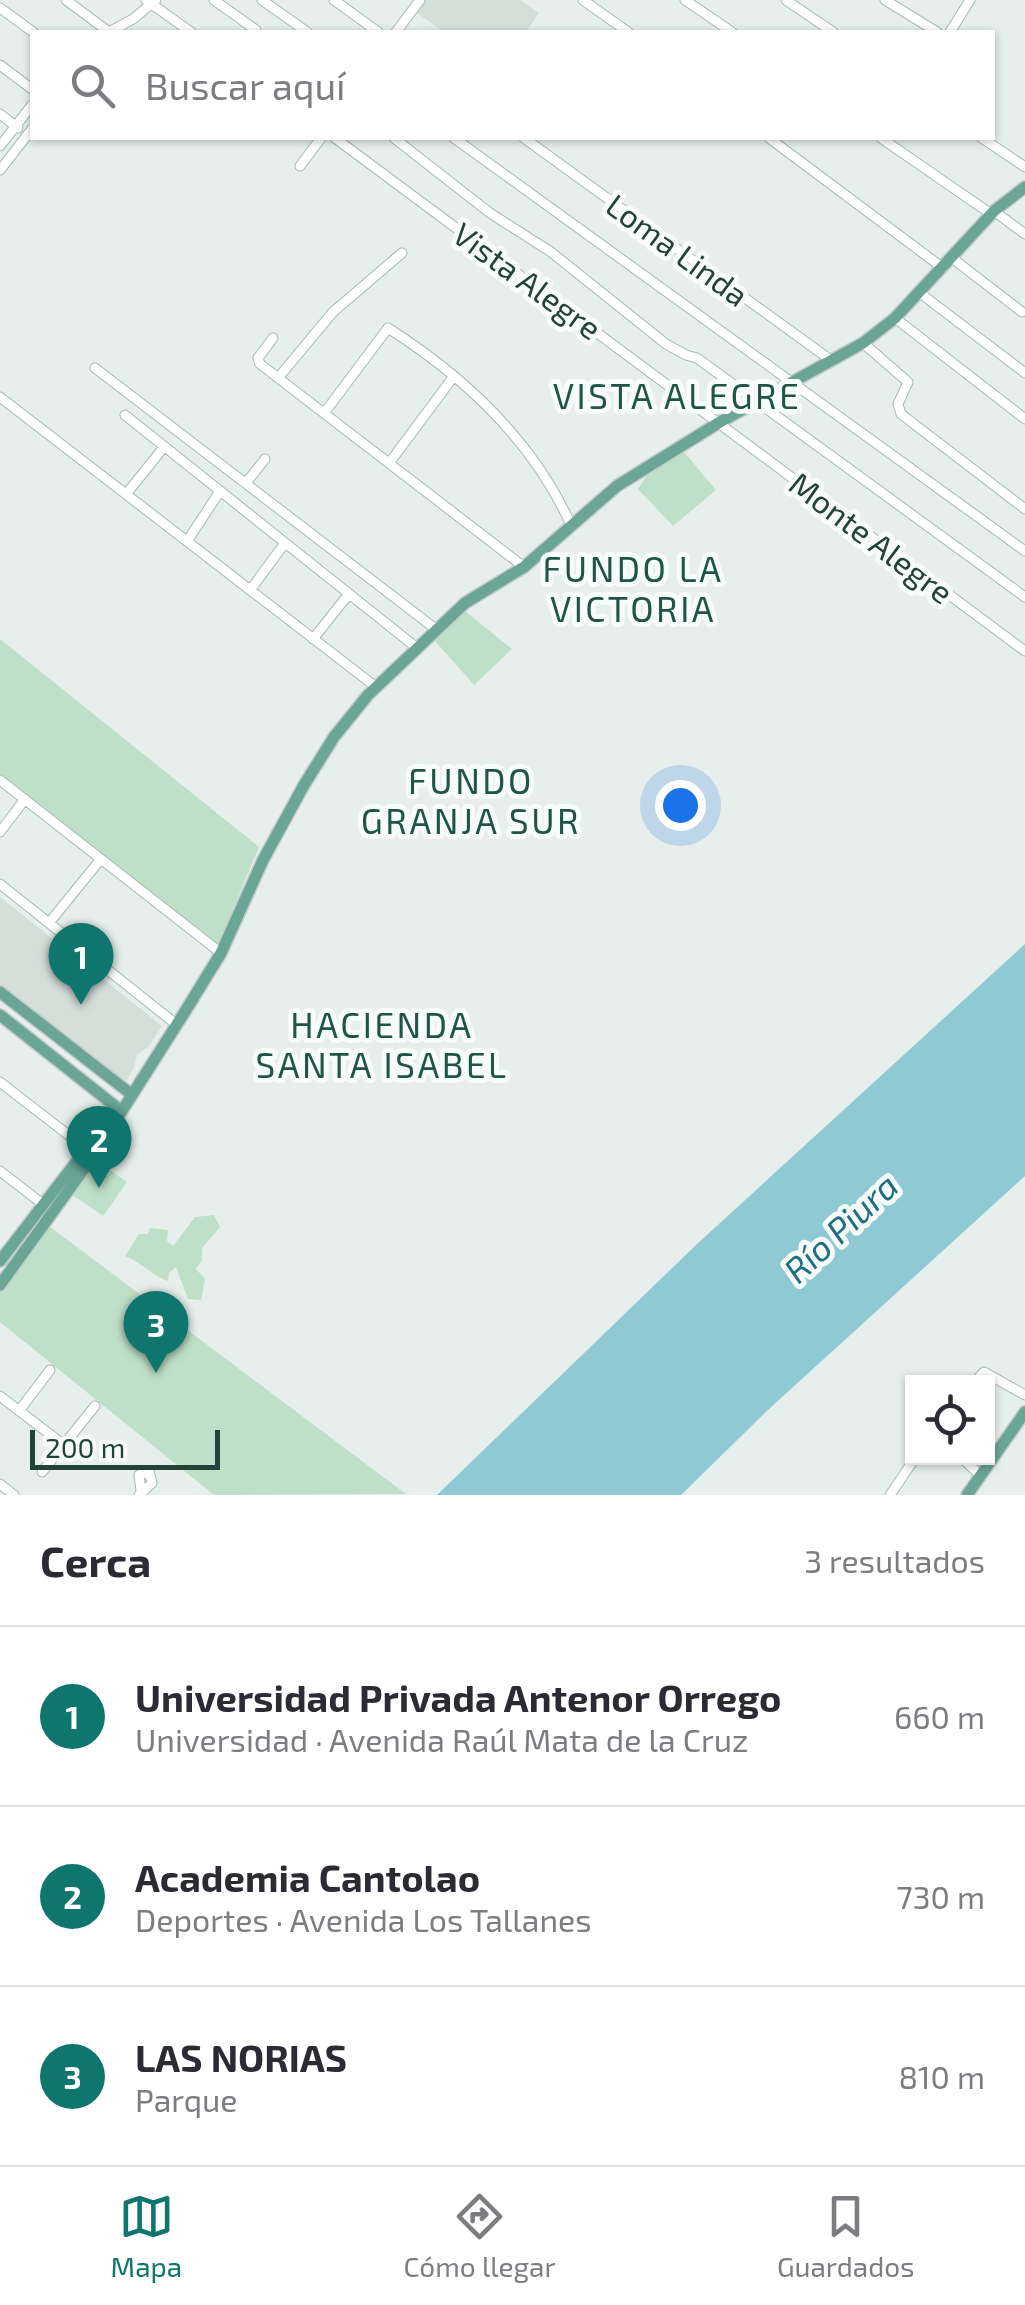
<!DOCTYPE html>
<html lang="es">
<meta charset="utf-8">
<style>
:root{--surface:#fff;--page:#f2f2f3;--text:#2b2b33;--muted:#7c7c81;--line:#e1e1e2;--accent:#0f766e}
body{margin:0;font-family:"Exo 2",sans-serif;background:var(--page);color:var(--text)}
.controls{position:absolute;right:30px;bottom:30px;display:grid;overflow:hidden;border-radius:0px;box-shadow:0 2px 8px #0004}
.controls button{width:90px;height:90px;display:grid;place-items:center;padding:0;border:0;border-bottom:2px solid var(--line);background:var(--surface);color:var(--text);font:50px sans-serif}
.scale{position:absolute;left:30px;bottom:25px;width:190px;box-sizing:border-box;padding-left:10px;border:5px solid #24423a;border-top:0;font-size:28px;line-height:35px;white-space:nowrap;color:#24423a;-webkit-text-stroke:8px #f7fbf9;paint-order:stroke}
.you{position:absolute;left:680px;top:805px;width:35px;height:35px;margin:-25px;border:8px solid #fff;border-radius:50%;background:#1a73e8;box-shadow:0 0 0 15px #1a73e833}
.badge{display:grid;place-items:center;width:65px;height:65px;border-radius:50%;background:var(--accent);color:#fff;font-size:32px;font-weight:700}
.pin{position:absolute;translate:-50% -82px;filter:drop-shadow(0 2px 5px #0008)}
.pin::after{content:'';position:absolute;top:52px;width:35px;height:30px;background:inherit;clip-path:polygon(0 0,100% 0,50% 100%)}
.list{margin:0;padding:0;list-style:none}
h2{display:flex;justify-content:space-between;align-items:center;height:130px;margin:0;padding:0 40px;font-size:42px}
h2 small{font-size:32px;font-weight:400;color:var(--muted)}
.list li{display:grid;grid-template-columns:65px 1fr auto;gap:30px;align-items:center;box-sizing:border-box;height:180px;padding:0 40px;border-top:2px solid var(--line)}
.list b{display:block;font-size:38px;white-space:nowrap}
.list p{margin:0;font-size:32px;white-space:nowrap;color:var(--muted)}
.list em{font-size:32px;font-style:normal;color:var(--muted)}
.icon{flex:none;width:55px;height:55px;fill:none;stroke:currentColor;stroke-width:2;stroke-linecap:round;stroke-linejoin:round}
.map{position:relative;flex:none;width:1025px;height:1495px;overflow:hidden}
.search{position:absolute;background:var(--surface);box-shadow:0 2px 8px #0004;left:30px;right:30px;top:30px;height:110px;display:flex;align-items:center;gap:25px;box-sizing:border-box;padding:0 35px;border-radius:0px;color:var(--muted);font-size:38px}
.sheet{height:670px;background:var(--surface)}
nav{display:flex;justify-content:space-around;align-items:center;box-sizing:border-box;height:140px;border-top:2px solid var(--line);background:var(--surface);font-size:28px;color:var(--muted)}
nav a{display:grid;justify-items:center;gap:5px}
nav .on{color:var(--accent)}
.map>svg:first-child{display:block}
</style>
<div class="map">
<svg width="1025" height="1495" viewBox="0 0 1025 1495">
<rect width="100%" height="100%" fill="#e6efeb"/>
<!-- built -->
<path fill="#d4dfda" d="M425 0H520L539 13 526 32H444L416 12Z
M0 897 162 1026 149 1046 137 1055 134 1068 125 1083 0 985Z"/>
<!-- green -->
<path fill="#bfe0c8" d="M684 452 716 490 673 526 638 489 648 474Z
M465 611 512 649 474 685 435 641Z
M0 639 259 847 217 947 0 775Z
M95 1159 127 1182 103 1216 71 1194Z
M214 1215 220 1227 202 1248V1260L196 1269 205 1279 201 1300 188 1299 176 1267 169 1273 168 1281C154 1277 141 1262 125 1256L139 1234H148L150 1228 168 1230 167 1241 173 1246 195 1217Z
M49 1226 406 1494 214 1495 0 1322V1293Z"/>
<!-- water -->
<path fill="#8ec9d4" d="M1025 944V1176L770 1408 681 1495H437L696 1245Z"/>
<g fill="none" stroke-linecap="round" stroke-linejoin="round">
<!-- minor casing -->
<g stroke="#a8b8b2" stroke-width="11">
<path id="minor" d="M66 0 109 32
M146 0 191 32
M214 0 256 30
M262 0 307 32
M334 0 378 32
M583 0 628 32
M685 0 732 32
M786 0 833 32
M885 0 937 32
M0 8 33 32
M109 32 133 19 156 0
M396 32 420 0
M950 32 970 0
M0 65 32 89
M0 114 18 128
M335 138 1025 651
M394 138 490 213 551 252 666 344 686 355 697 358 1025 597
M454 138 1025 551
M524 138 832 361
M769 138 943 268
M881 138 991 214
M982 138 1025 167
M0 146 32 105
M300 166 321 138
M0 170 32 129
M994 211 1025 234
M952 258 1022 312
M920 293 1025 373
M895 318 1025 419
M273 338 258 358 260 364 524 567
M863 343 908 382 898 404 901 414 1025 509
M95 368 437 630
M278 378 333 312 402 253
M0 397 376 687
M325 412 388 328C465 377 533 441 571 525
M125 415 417 648
M390 462 454 376
M246 483 265 459
M127 493 164 447
M188 540 220 491
M251 589 285 543
M313 639 348 595
M0 780 221 953
M0 832 25 799
M0 884 177 1025
M49 923 100 860
M0 1082 89 1151
M0 1171 44 1205
M975 1382 984 1372 1025 1395
M0 1396 64 1445
M19 1411 50 1370
M962 1458 980 1475
M42 1472 95 1406
M0 1484 14 1495
M139 1495 152 1483 149 1471 139 1475 141 1491
M890 1495 915 1458"/>
</g>
<!-- major casing -->
<g stroke="#c2cac8" stroke-width="14">
<path id="major" d="M0 992 131 1094
M0 1015 120 1110
M0 1261 110 1118
M0 1285 94 1155 186 1010 221 953 263 860 304 785 334 737 368 695 465 603 524 567 617 486 720 422 863 343 895 318 994 211 1025 187
M967 1495 1025 1412"/>
</g>
<!-- minor -->
<use href="#minor" stroke="#fff" stroke-width="9"/>
<!-- major -->
<use href="#major" stroke="#6aa596" stroke-width="11"/>
</g>
<g text-anchor="middle" dominant-baseline="central" stroke-width="10" stroke-linejoin="round" paint-order="stroke">
<!-- street labels -->
<g font-size="32" fill="#24423a" stroke="#f7fbf9">
<text transform="translate(678 249) rotate(36)">Loma Linda</text>
<text transform="translate(528 280) rotate(36)">Vista Alegre</text>
<text transform="translate(872 537) rotate(37)">Monte Alegre</text>
</g>
<!-- neighbourhood labels -->
<g font-size="35" letter-spacing="2.5" fill="#1f5548" stroke="#f7fbf9">
<text x="677" y="395">VISTA ALEGRE</text>
<text x="633" y="568">FUNDO LA<tspan x="633" dy="40">VICTORIA</tspan></text>
<text x="471" y="780">FUNDO<tspan x="471" dy="40">GRANJA SUR</tspan></text>
<text x="382" y="1024">HACIENDA<tspan x="382" dy="40">SANTA ISABEL</tspan></text>
</g>
<!-- water labels -->
<g font-size="35" font-style="italic" fill="#1c6f80" stroke="#f7fbf9">
<text transform="translate(840 1227) rotate(-43)">Río Piura</text>
</g>
</g>
</svg>
<div class="controls">
<button><svg class="icon" aria-label="locate" viewBox="0 0 24 24"><circle cx="12" cy="12" r="6"/><path d="M12 2v4M12 18v4M2 12h4M18 12h4"/></svg></button>
</div>
<div class="scale">200 m</div>
<div class="you"></div>
<div class="pin badge" style="left:81px;top:1005px">1</div>
<div class="pin badge" style="left:99px;top:1188px">2</div>
<div class="pin badge" style="left:156px;top:1373px">3</div>
<div class="search"><svg class="icon" aria-label="search" viewBox="0 0 24 24"><circle cx="10" cy="10" r="6"/><path d="M15 15l6 6"/></svg>Buscar aquí</div>
</div>
<section class="sheet">
<h2>Cerca<small>3 resultados</small></h2>
<ul class="list">
<li><span class="badge">1</span><div><b>Universidad Privada Antenor Orrego</b><p>Universidad · Avenida Raúl Mata de la Cruz</p></div><em>660 m</em></li>
<li><span class="badge">2</span><div><b>Academia Cantolao</b><p>Deportes · Avenida Los Tallanes</p></div><em>730 m</em></li>
<li><span class="badge">3</span><div><b>LAS NORIAS</b><p>Parque</p></div><em>810 m</em></li>
</ul>
</section>
<nav>
<a class="on"><svg class="icon" aria-label="map" viewBox="0 0 24 24"><path d="M3 6l6-2 6 2 6-2v14l-6 2-6-2-6 2zM9 4v14M15 6v14"/></svg>Mapa</a>
<a><svg class="icon" aria-label="directions" viewBox="0 0 24 24"><path d="M12 3l9 9-9 9-9-9zM9 14v-3h6M13 9l2 2-2 2"/></svg>Cómo llegar</a>
<a><svg class="icon" aria-label="saved" viewBox="0 0 24 24"><path d="M7 4h10v16l-5-4-5 4z"/></svg>Guardados</a>
</nav>
